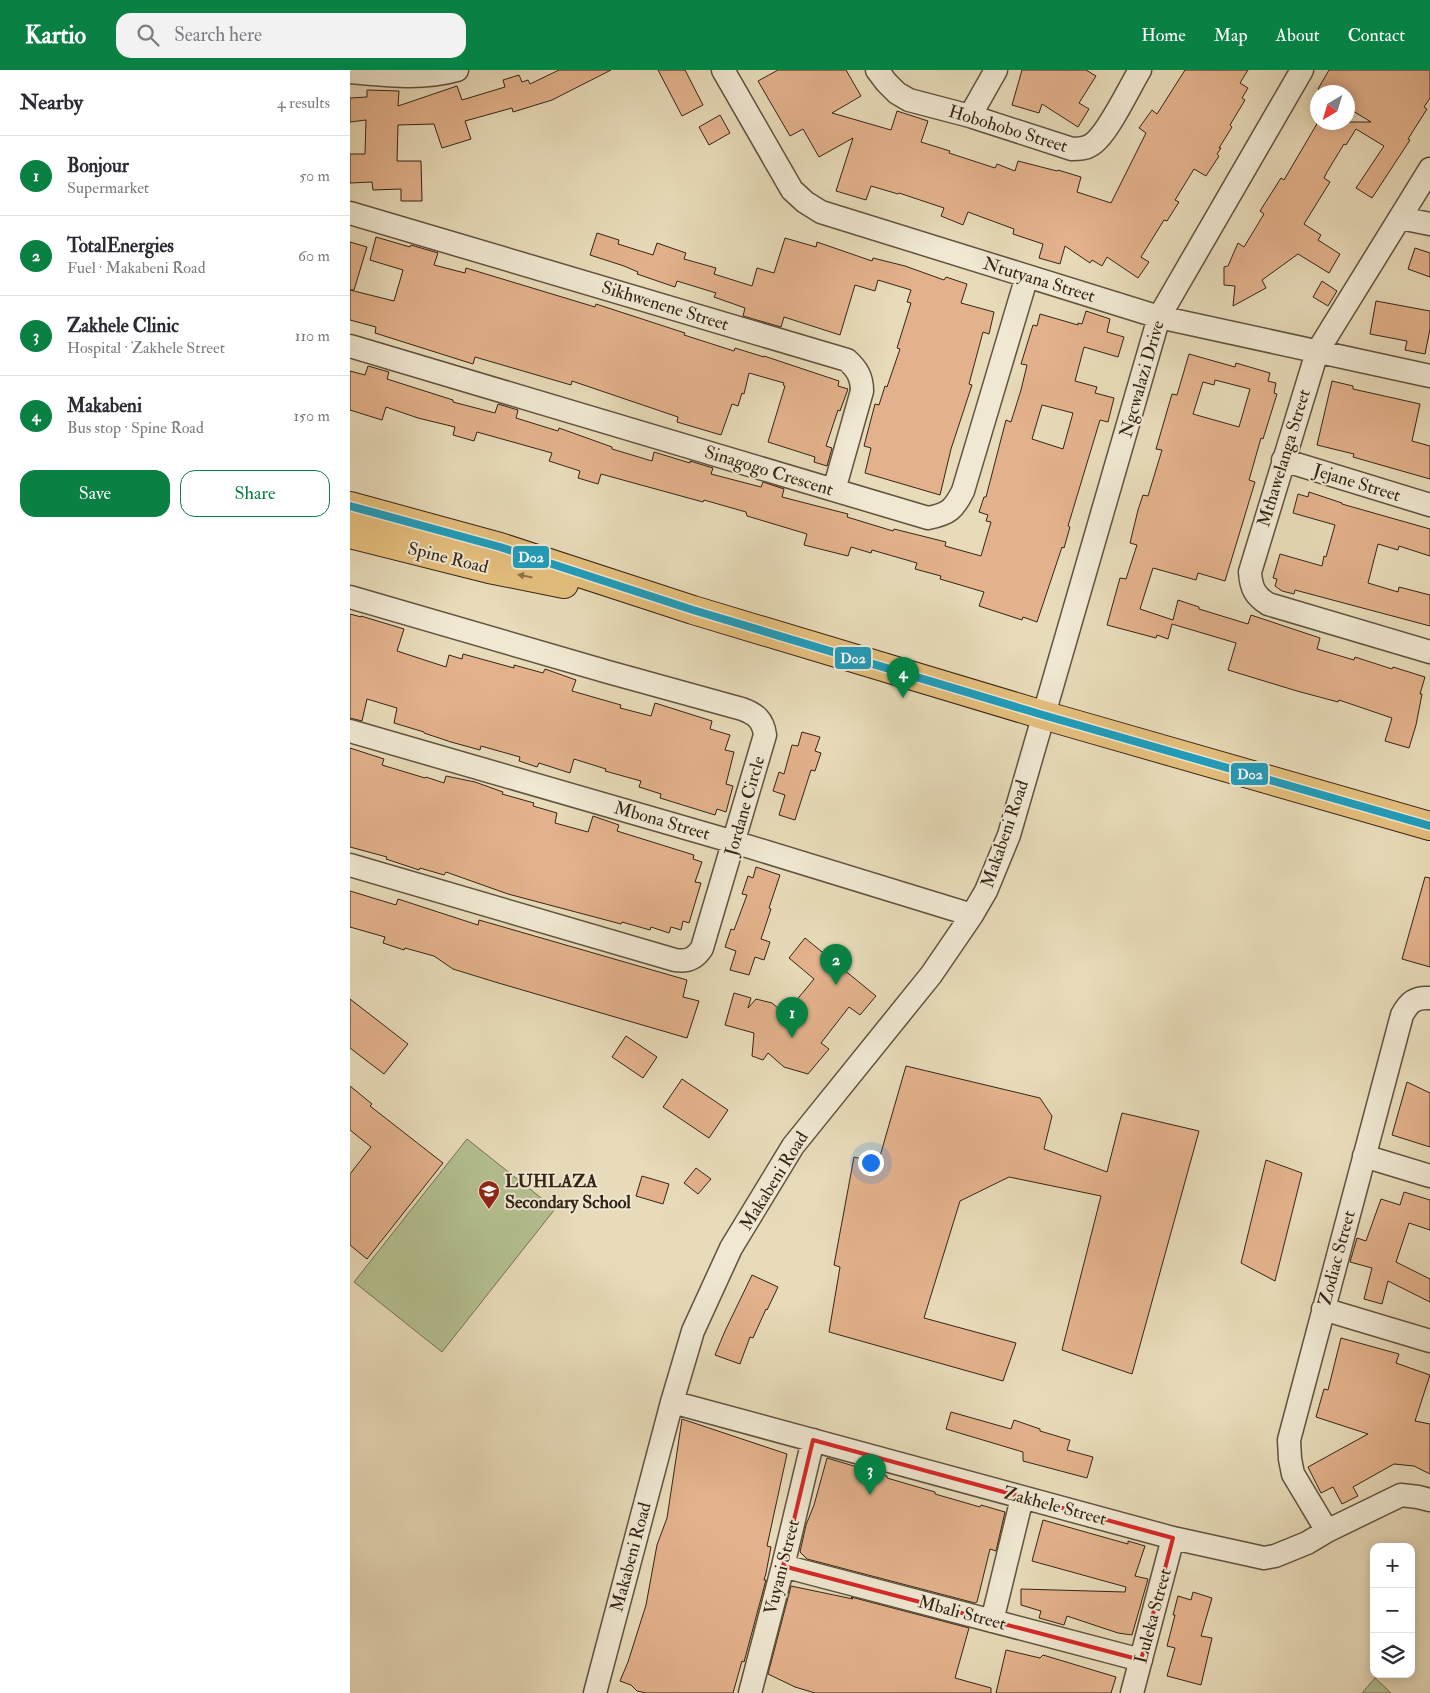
<!DOCTYPE html>
<meta charset="utf-8">
<style>
:root{--surface:#fff;--page:#f2f2f3;--text:#2b2b33;--muted:#7c7c81;--line:#e1e1e2;--accent:#0b8043}
body{margin:0;font-family:"IM FELL Double Pica",serif;background:var(--page);color:var(--text)}
.controls{position:absolute;right:15px;bottom:15px;display:grid;overflow:hidden;border-radius:10px;box-shadow:0 2px 12px #0003}
.controls button{width:45px;height:45px;display:grid;place-items:center;padding:0;border:0;border-bottom:1px solid var(--line);background:var(--surface);color:var(--text);font:25px sans-serif}
.compass{position:absolute;left:960px;top:15px;width:45px;height:45px;border-radius:50%;background:var(--surface);box-shadow:0 2px 12px #0003;rotate:218deg}
.you{position:absolute;left:520px;top:1092px;width:18px;height:18px;margin:-12px;border:4px solid #fff;border-radius:50%;background:#1a73e8;box-shadow:0 0 0 8px #1a73e833}
.badge{display:grid;place-items:center;width:32px;height:32px;border-radius:50%;background:var(--accent);color:#fff;font-size:16px;font-weight:700}
.pin{position:absolute;translate:-50% -41px;filter:drop-shadow(0 1px 2px #0008)}
.pin::after{content:'';position:absolute;top:26px;width:18px;height:15px;background:inherit;clip-path:polygon(0 0,100% 0,50% 100%)}
.list{margin:0;padding:0;list-style:none}
h2{display:flex;justify-content:space-between;align-items:center;height:65px;margin:0;padding:0 20px;font-size:21px}
h2 small{font-size:16px;font-weight:400;color:var(--muted)}
.list li{display:grid;grid-template-columns:32px 1fr auto;gap:15px;align-items:center;box-sizing:border-box;height:80px;padding:0 20px;border-top:1px solid var(--line)}
.list b{display:block;font-size:19px;white-space:nowrap}
.list p{margin:0;font-size:16px;white-space:nowrap;color:var(--muted)}
.list em{font-size:16px;font-style:normal;color:var(--muted)}
.actions{display:flex;gap:10px;padding:15px 20px}
.actions a{flex:1;padding:11px 0;border:1px solid var(--accent);border-radius:15px;text-align:center;font-size:18px;color:var(--accent)}
.actions .main{background:var(--accent);color:#fff}
.icon{flex:none;width:28px;height:28px;fill:none;stroke:currentColor;stroke-width:2;stroke-linecap:round;stroke-linejoin:round}
.map{position:relative;flex:none;width:1080px;height:1623px;overflow:hidden}
header{display:flex;align-items:center;gap:30px;box-sizing:border-box;height:70px;padding:0 25px;background:var(--accent);color:#fff}
header strong{font-size:24px}
nav{display:flex;gap:28px;margin-inline-start:auto;font-size:18px}
.search{width:350px;height:45px;background:var(--page);display:flex;align-items:center;gap:12px;box-sizing:border-box;padding:0 18px;border-radius:15px;color:var(--muted);font-size:19px}
main{display:flex}
aside{flex:1;background:var(--surface)}
.map>svg:first-child{display:block}
</style>
<header>
<strong>Kartio</strong>
<div class="search"><svg class="icon" aria-label="search" viewBox="0 0 24 24"><circle cx="10" cy="10" r="6"/><path d="M15 15l6 6"/></svg>Search here</div>
<nav><a>Home</a><a>Map</a><a>About</a><a>Contact</a></nav>
</header>
<main>
<aside>
<h2>Nearby<small>4 results</small></h2>
<ul class="list">
<li><span class="badge">1</span><div><b>Bonjour</b><p>Supermarket</p></div><em>50 m</em></li>
<li><span class="badge">2</span><div><b>TotalEnergies</b><p>Fuel · Makabeni Road</p></div><em>60 m</em></li>
<li><span class="badge">3</span><div><b>Zakhele Clinic</b><p>Hospital · Zakhele Street</p></div><em>110 m</em></li>
<li><span class="badge">4</span><div><b>Makabeni</b><p>Bus stop · Spine Road</p></div><em>150 m</em></li>
</ul>
<div class="actions"><a class="main">Save</a><a>Share</a></div>
</aside>
<div class="map">
<svg width="1080" height="1623" viewBox="0 0 1080 1623">
<rect width="100%" height="100%" fill="#e8dbb9"/>
<filter id="stains"><feTurbulence type="fractalNoise" baseFrequency=".004" numOctaves="4"/><feColorMatrix values="0 0 0 0 .2 0 0 0 0 .09 0 0 0 0 .02 0 0 0 .5 -.17"/></filter>
<radialGradient id="worn" r=".72"><stop offset=".6" stop-color="#630" stop-opacity="0"/><stop offset="1" stop-color="#630" stop-opacity=".3"/></radialGradient>
<!-- green -->
<path fill="#b4c090" stroke="#747252" d="M117 1069 205 1139 92 1282 4 1212Z
M1025 1608 1041 1623H1012Z"/>
<!-- building -->
<path fill="#e3b28c" stroke="#342415" fill-rule="evenodd" d="M209 0H261L202 30 163 42 162 38 115 51 121 69 92 78 84 54 48 55 47 91H71L72 131H51V119L23 120 22 112 0 113V84H15L16 50 0 52V28L17 27V20L49 21 48 36 107 16 112 30 155 17 153 10 169 5 172 12 178 10 180 14Z
M308 0H335L353 35 332 46Z
M428 0H496L511 26 482 43 541 60 547 41 578 51 571 72 600 81 599 83 645 98 647 94 665 101 668 91 707 101 708 100 731 107 727 122 761 133 796 63 789 58 802 40 807 44 835 0H898L890 13 898 18 892 28 895 30 880 55 882 57 869 78H871L867 84 869 86 856 106 844 99 825 130 829 132 817 151 814 150 791 187 799 192 788 208 757 187 752 196 742 190 740 193 715 176 710 194 689 188 693 174 663 164 664 159 618 142 613 155 591 146 594 138 549 123 548 124 521 116 516 130 486 121 503 68 469 87 453 59 440 66 408 11Z
M672 0H736L746 6 729 33 739 39 728 57 692 34 689 43 662 35Z
M979 0H1080V28L1074 37 1077 39 1058 69 1060 70 1022 128 1006 118 1034 76 1006 59 996 75 994 74 977 102 974 108 980 112 954 154 971 165 968 170 990 184 979 203 948 184 912 210 916 218 883 236 885 216 874 215V197L878 196 888 173 894 177 914 144 910 141 931 108 934 110 968 52H1021L998 38V22H973L968 19Z
M370 45 380 63 359 75 349 57Z
M247 163 269 170 268 174 303 185 307 173 336 183 334 189 366 198 364 204 402 216 407 198 424 203 435 168 466 177 467 172 522 191 523 188 555 196 594 210 596 207 617 214 611 233 644 242 639 264 633 262 619 314 622 315 601 379 590 425 515 403 521 378 514 376 525 334 529 335 535 316 537 317 550 279 547 278 561 233 557 232 561 220 528 210 525 221 505 215 490 265 434 247 431 257 393 246 395 238 364 227 366 223 327 211 325 217 287 204 288 202 274 196 240 185Z
M26 167 60 177 61 175 88 183 84 195 115 203 116 198 245 237 246 234 335 263 334 265 384 281 385 278 414 287V286L489 311 488 316 498 319 490 341 488 340 476 376 482 378 477 396 464 392 465 387 418 372 435 316 433 315 434 313 399 303 394 324 392 323 388 336 382 334 371 365 327 352 328 347 222 311 221 315 125 287 123 294 25 263 26 257 0 250V220L44 231 53 200 20 190Z
M0 172 17 177 4 220H0Z
M1065 178 1080 183V207L1058 199Z
M972 211 987 221 978 236 963 227Z
M1026 231 1080 241V259L1075 284 1055 280 1057 271 1020 264Z
M736 241 760 249 757 262 774 267 768 287 734 277 725 311 747 317 745 323 764 328 758 352 750 350 718 456 720 457 714 478 712 477 687 552 673 547 672 550 629 536 634 522 590 509 591 506 565 499 567 493 522 480 521 483 501 477 498 486 454 475 457 464 397 446 396 442 354 430 353 432 251 404 248 414 228 408 230 401 199 391 202 383 127 362 124 371 103 365 105 357 68 348 36 337 32 350 0 340V301L15 305 18 296 39 302 37 309 103 330V332L145 343 148 334 168 340 166 348 208 361 209 358 262 377V379L302 391 304 382 340 393V391L363 398 361 404 411 417 413 412 434 419 432 427 498 444 497 447 543 461 544 459 596 472 595 476 631 486 641 452 636 451 638 445 629 442 634 427H636L656 350 661 352 671 320 677 295 671 294 683 255 687 256 690 244 728 255V253L732 254ZM692 335 723 343 713 379 682 369Z
M839 284 885 297 886 293 920 303 918 311 926 313 924 323 927 324 913 369 911 368 899 410 905 412 875 511 848 503 846 510 803 498 790 539 823 550 828 530 849 537V539L898 554 901 545 970 568 967 579 1004 590 1005 587 1042 599 1043 597 1075 607 1070 624H1072L1066 655 1059 678 1035 671 1042 648 989 630 988 632 947 621 878 600 886 573 822 554 818 569 807 565 806 568 757 555 770 508 776 509 787 475 780 473 788 440 793 425 798 426 812 380 806 379 822 324 827 325ZM865 310 900 319 889 357 843 344 853 312 864 315Z
M982 311 1003 316V319L1070 334 1062 371 1080 376V409L1003 387 1004 384 967 375Z
M959 422 992 433V434L1080 459V486L1049 476 1048 480 1028 474 1018 513 1048 522 1049 517 1080 525V556L945 520 944 524 932 521 925 516 927 509 923 508 930 484 972 496 974 486 976 487 985 455 943 443 948 424 958 427Z
M0 544 11 547V546L54 559 47 581 96 597 99 585 112 589 113 584 164 598V595L193 603 195 599 226 610 222 621 271 635 270 638 301 646 305 633 362 651 360 659 380 665 375 680 384 682 376 714 383 716 376 742 367 739 365 745 310 728 311 724 289 717 291 711 255 701 256 699 224 689 220 703 189 693 187 697 169 691 170 687 131 676 130 680 101 672 74 663V662L44 653 47 638 17 629 12 651 0 648Z
M452 662 470 667 465 681 471 683 465 701 461 700 445 750 429 745 435 725 423 721 429 702 434 704 442 675 448 676Z
M0 678 34 689 32 695 75 708 76 707 94 713 96 706 125 712 153 722 152 724 184 733 183 736 207 743 205 753 238 762 243 746 269 755 267 761 344 785 343 789 352 792 345 812 351 813 339 853 333 851 331 860 321 857 319 863 301 857 300 860 272 852 271 854 158 824 96 802 94 805 70 798 69 800 36 789 37 787 0 777Z
M406 797 430 805 419 838 421 839 411 869 420 872 414 890 405 887 399 905 380 900 386 881 375 877 381 859 384 860 397 825 392 824 398 806 403 808Z
M1075 807 1080 808V897L1052 889Z
M0 821 46 835 48 829 128 855 129 850 337 910 333 927 349 931 337 968 145 912 103 899 84 886 55 878 54 880 33 873 35 867 0 857Z
M455 868 526 926 510 945 499 937 471 973 479 979 458 1004 434 997 418 983 413 990 402 986 404 963 375 955 384 923 401 928 398 938 406 929 422 933 435 944 464 909 439 888Z
M0 929 58 974 34 1004 0 978Z
M276 966 307 987 293 1008 262 987Z
M556 996 690 1028 702 1046 694 1079 757 1102 772 1043 849 1061 782 1304 712 1280 751 1126 659 1107 610 1131 574 1248 666 1273 653 1311 479 1262 490 1197 484 1195 504 1087 528 1093Z
M332 1009 378 1040 359 1068 313 1037Z
M1057 1012 1080 1023V1077L1042 1065Z
M0 1016 22 1034 20 1036 93 1093 17 1189 0 1175V1104L21 1077 0 1060Z
M916 1090 952 1103 925 1211 891 1193Z
M346 1098 361 1109 348 1124 334 1113Z
M292 1106 319 1114 313 1134 286 1126Z
M1054 1122 1080 1130V1160L1059 1153 1046 1192 1080 1209V1232L1038 1211 1032 1234 1014 1229 1022 1198 1000 1192 1007 1168 1016 1171 1031 1129 1050 1135Z
M402 1205 428 1217 417 1240 416 1239 403 1268 400 1267 390 1294 365 1285 375 1261Z
M991 1268 1049 1284 1046 1293 1080 1305 1065 1351 1080 1354V1404L1064 1396 1044 1394 1003 1417 1008 1426 992 1434 983 1417 971 1423 958 1397 1018 1364 966 1347 974 1319 978 1320Z
M601 1342 661 1359 664 1350 690 1359V1361L720 1370 717 1380 743 1387 737 1408 673 1391V1382L596 1359Z
M332 1349 437 1384 417 1476 421 1477 416 1503 414 1510H416L394 1592 392 1591 383 1623H296L287 1621 281 1615 270 1611 278 1592 296 1535 307 1475 317 1448Z
M477 1388 537 1406V1408L585 1422V1424L630 1437 631 1435 655 1442 646 1481 640 1479 627 1532 625 1533 457 1489 450 1482 456 1455 464 1435Z
M693 1450 778 1474V1471L795 1476 785 1506 798 1509 782 1565 768 1563 717 1546 714 1555 689 1548 691 1541 671 1535V1519L775 1522 776 1517 682 1491Z
M441 1516 503 1529 501 1527 619 1558 605 1608 641 1618V1623H465L445 1617 418 1604Z
M843 1522 862 1528 851 1566 862 1568 851 1615 817 1606 825 1578 817 1576 825 1545H823L828 1526 841 1530Z
M656 1580 690 1588 693 1585 766 1607 761 1623H646Z"/>
<g fill="none" stroke-linecap="round" stroke-linejoin="round">
<!-- street casing -->
<g stroke="#61523e" stroke-width="25">
<path id="street" d="M373 0 442 120 455 132 471 142 809 247 1080 306
M527 0 536 12 547 23 559 30 620 46 722 79C729 79 735 79 741 75 757 66 779 18 790 0
M0 2C35 5 72 10 107 0
M620 46 646 0
M1080 99 967 282 900 502C901 518 905 526 918 534L1080 582
M0 143 497 290C507 299 512 307 512 321L484 420
M1050 148 1080 154
M0 276 578 448C599 444 604 439 613 421L677 206
M933 390 1080 435
M0 527 258 602 392 639C406 644 413 650 415 665L352 878C345 889 337 892 325 890L0 795
M0 661 384 772 622 845
M1014 1086 1080 1106
M973 1239 1080 1271
M322 1332 823 1468 914 1488 925 1486 957 1473 977 1461 1051 1425 1068 1427 1080 1430
M977 1461 943 1404 940 1389 939 1370 1052 945C1059 932 1065 927 1080 928
M433 1496 791 1590
M642 1551 672 1428
M245 1623 322 1332 343 1261 381 1178 443 1076 581 905 622 845 636 821 659 765 809 247 952 0
M400 1623 433 1496 463 1370
M782 1623 823 1468"/>
</g>
<!-- primary casing -->
<g stroke="#342415" stroke-width="30">
<path id="primary" d="M0 436 150 477 343 540 693 645 1080 756
M0 464 139 499 214 514"/>
</g>
<!-- street -->
<use href="#street" stroke="#f0e8d2" stroke-width="22"/>
<!-- primary -->
<use href="#primary" stroke="#e4be7c" stroke-width="28"/>
<!-- bus-1 casing -->
<g stroke="#f0e8d2" stroke-width="11">
<path id="bus-1" d="M0 436 150 477 343 540 693 645 1080 756"/>
</g>
<!-- bus-1 -->
<use href="#bus-1" stroke="#1f9dbc" stroke-width="8"/>
</g>
<!-- one-way arrows -->
<defs><path id="oneway-solid" d="M-6-.8H1V-3.2L6.5 0L1 3.2V.8H-6Z" transform="scale(1.25)"/></defs>
<use fill="#8c7148" href="#oneway-solid" transform="translate(175 506) rotate(-169)"/>
<!-- marked area -->
<path fill="none" stroke="#d62828" stroke-width="4" stroke-linejoin="round" d="M463 1370 823 1468 791 1590 433 1496Z"/>
<!-- icons -->
<defs>
<g id="school-pin" transform="scale(1.125)"><path d="M0 17L-7.5 6A9.5 9.5 0 1 1 7.5 6Z" fill="#8f2418" stroke="#f0e8d2"/><path d="M0-5L7-2L0 1L-7-2ZM-4 1L0 2.5L4 1V4Q0 6-4 4Z" fill="#fff"/></g>
</defs>
<g fill-rule="evenodd">
<use href="#school-pin" x="139" y="1121"/>
</g>
<g text-anchor="middle" dominant-baseline="central" stroke-width="4" stroke-linejoin="round" paint-order="stroke">
<!-- street labels -->
<g font-size="18" fill="#342415" stroke="#f0e8d2">
<text transform="translate(658 59) rotate(17)">Hobohobo Street</text>
<text transform="translate(689 210) rotate(17)">Ntutyana Street</text>
<text transform="translate(315 236) rotate(17)">Sikhwenene Street</text>
<text transform="translate(792 309) rotate(-74)">Ngcwalazi Drive</text>
<text transform="translate(934 388) rotate(-73)">Mthawelanga Street</text>
<text transform="translate(419 401) rotate(17)">Sinagogo Crescent</text>
<text transform="translate(1007 413) rotate(17)">Jejane Street</text>
<text transform="translate(98 488) rotate(14)">Spine Road</text>
<text transform="translate(395 736) rotate(-74)">Jordane Circle</text>
<text transform="translate(312 751) rotate(16)">Mbona Street</text>
<text transform="translate(655 764) rotate(-71)">Makabeni Road</text>
<text transform="translate(424 1111) rotate(-58)">Makabeni Road</text>
<text transform="translate(987 1188) rotate(-75)">Zodiac Street</text>
<text transform="translate(705 1436) rotate(15)">Zakhele Street</text>
<text transform="translate(281 1487) rotate(-75)">Makabeni Road</text>
<text transform="translate(432 1497) rotate(-76)">Vuyani Street</text>
<text transform="translate(612 1543) rotate(15)">Mbali Street</text>
<text transform="translate(803 1546) rotate(-75)">Luleka Street</text>
</g>
<!-- poi labels -->
<g font-size="18" font-weight="bold" fill="#342415" stroke="#f0e8d2" text-anchor="start">
<text x="155" y="1111">LUHLAZA<tspan x="155" dy="21">Secondary School</tspan></text>
</g>
</g>
<g stroke="#f0e8d2" stroke-width="2">
<rect x="162" y="475" width="38" height="24" rx="5" fill="#1f9dbc"/>
<rect x="484" y="576" width="38" height="24" rx="5" fill="#1f9dbc"/>
<rect x="880" y="692" width="39" height="24" rx="5" fill="#1f9dbc"/>
</g>
<g font-size="14" text-anchor="middle" font-weight="bold" fill="#fff">
<text x="181" y="492">D02</text>
<text x="503" y="593">D02</text>
<text x="900" y="709">D02</text>
</g>
<rect width="100%" height="100%" filter="url(#stains)"/>
<rect width="100%" height="100%" fill="url(#worn)"/>
</svg>
<div class="controls">
<button>+</button>
<button>−</button>
<button><svg class="icon" aria-label="layers" viewBox="0 0 24 24"><path d="M12 4l9 5-9 5-9-5zM3 14l9 5 9-5"/></svg></button>
</div>
<svg class="compass" viewBox="-18 -18 36 36"><path d="M0-13l5 13h-10z" fill="#e53935"/><path d="M0 13l5-13h-10z" fill="#7c7c81"/></svg>
<div class="you"></div>
<div class="pin badge" style="left:442px;top:968px">1</div>
<div class="pin badge" style="left:486px;top:915px">2</div>
<div class="pin badge" style="left:520px;top:1425px">3</div>
<div class="pin badge" style="left:553px;top:628px">4</div>
</div>
</main>
